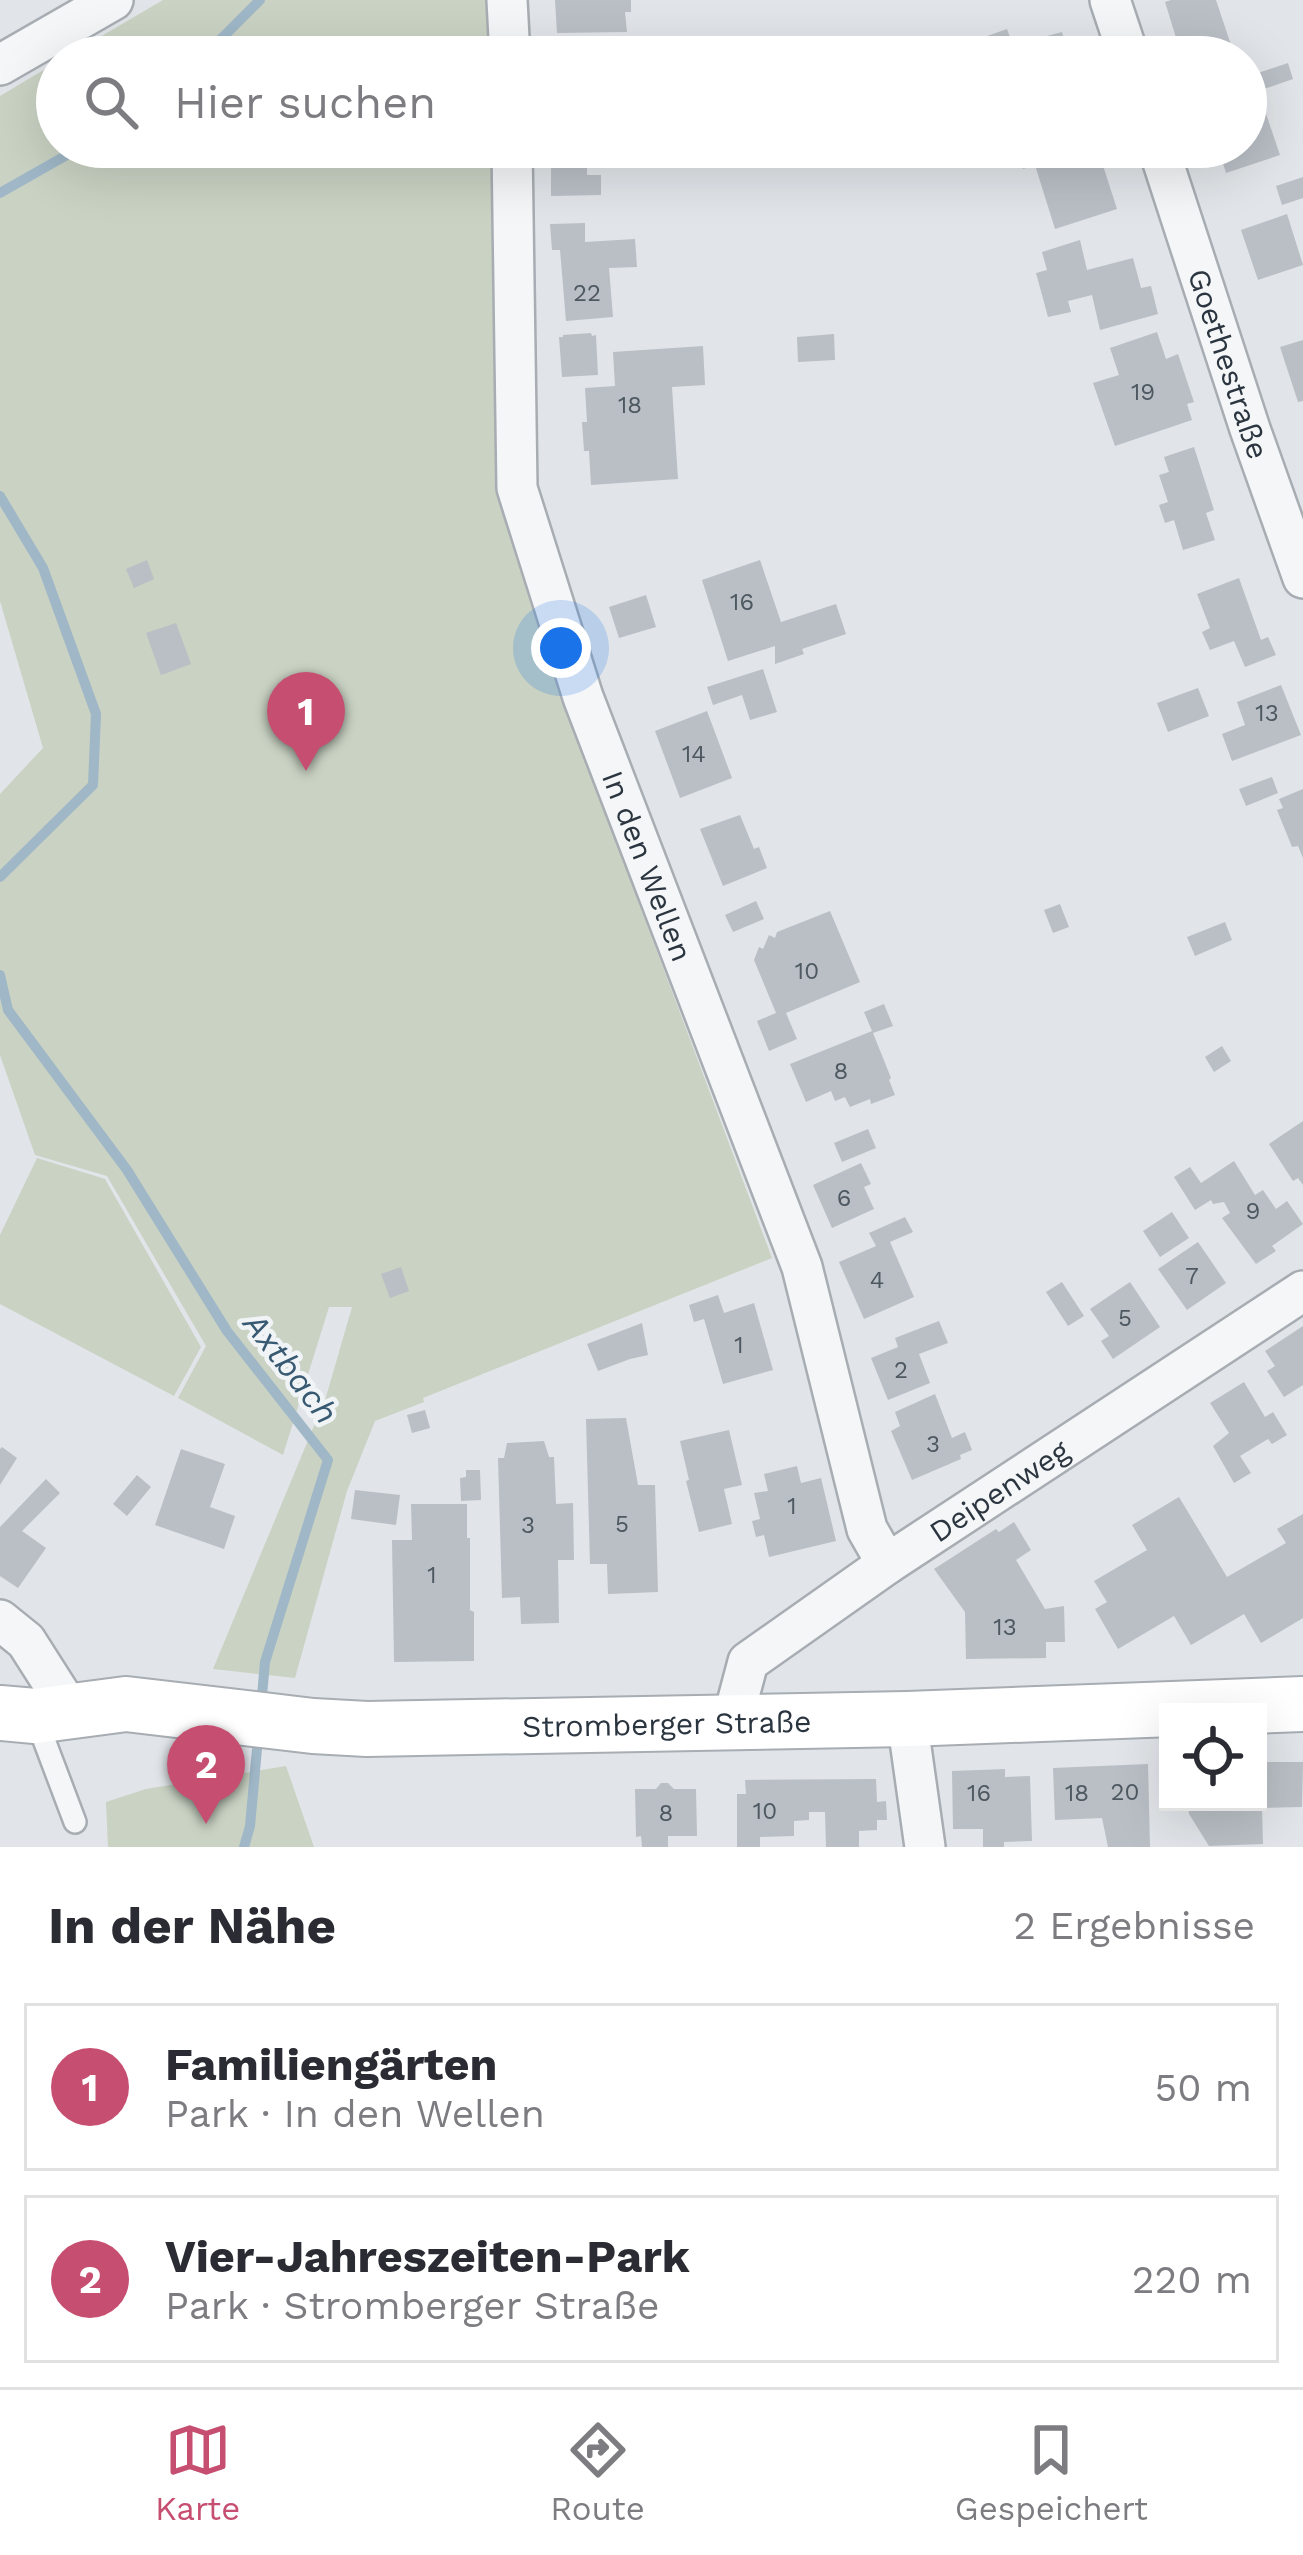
<!DOCTYPE html>
<html lang="de">
<meta charset="utf-8">
<style>
:root{--surface:#fff;--page:#f7f7f7;--text:#2b2b33;--muted:#7c7c81;--line:#e1e1e2;--accent:#c64e71}
body{margin:0;font-family:"Work Sans",sans-serif;background:var(--page);color:var(--text)}
.controls{position:absolute;right:36px;bottom:36px;display:grid;overflow:hidden;border-radius:0px;box-shadow:0 12px 48px #0002}
.controls button{width:108px;height:108px;display:grid;place-items:center;padding:0;border:0;border-bottom:3px solid var(--line);background:var(--surface);color:var(--text);font:60px sans-serif}
.you{position:absolute;left:561px;top:648px;width:42px;height:42px;margin:-30px;border:9px solid #fff;border-radius:50%;background:#1a73e8;box-shadow:0 0 0 18px #1a73e833}
.badge{display:grid;place-items:center;width:78px;height:78px;border-radius:50%;background:var(--accent);color:#fff;font-size:39px;font-weight:700}
.pin{position:absolute;translate:-50% -99px;filter:drop-shadow(0 3px 6px #0008)}
.pin::after{content:'';position:absolute;top:63px;width:42px;height:36px;background:inherit;clip-path:polygon(0 0,100% 0,50% 100%)}
.list{margin:0;padding:0;list-style:none}
h2{display:flex;justify-content:space-between;align-items:center;height:156px;margin:0;padding:0 48px;font-size:51px}
h2 small{font-size:39px;font-weight:400;color:var(--muted)}
.list li{display:grid;grid-template-columns:78px 1fr auto;gap:36px;align-items:center;box-sizing:border-box;height:168px;margin:0 24px 24px;padding:0 24px;border:3px solid var(--line);border-radius:0px}
.list b{display:block;font-size:45px;white-space:nowrap}
.list p{margin:0;font-size:39px;white-space:nowrap;color:var(--muted)}
.list em{font-size:39px;font-style:normal;color:var(--muted)}
.icon{flex:none;width:66px;height:66px;fill:none;stroke:currentColor;stroke-width:2;stroke-linecap:round;stroke-linejoin:round}
.map{position:relative;flex:none;width:1303px;height:1847px;overflow:hidden}
.search{position:absolute;background:var(--surface);box-shadow:0 12px 48px #0002;left:36px;right:36px;top:36px;height:132px;display:flex;align-items:center;gap:30px;box-sizing:border-box;padding:0 42px;border-radius:66px;color:var(--muted);font-size:45px}
.sheet{height:540px;background:var(--surface)}
nav{display:flex;justify-content:space-around;align-items:center;box-sizing:border-box;height:168px;border-top:3px solid var(--line);background:var(--surface);font-size:33px;color:var(--muted)}
nav a{display:grid;justify-items:center;gap:6px}
nav .on{color:var(--accent)}
.map>svg:first-child{display:block}
</style>
<div class="map">
<svg width="1303" height="1847" viewBox="0 0 1303 1847">
<rect width="100%" height="100%" fill="#e1e5e9"/>
<!-- green -->
<path fill="#c9d2c3" d="M163 0H487L491 57H66Z
M57 62V147H495L499 492 565 706 772 1258 423 1398 424 1402 375 1421 347 1491 295 1678 213 1669 326 1397 352 1307H329L283 1455 178 1398 206 1346 107 1176 35 1155 0 1055V794L43 748 0 601V96Z
M37 1158 105 1179 201 1347 174 1396 0 1304V1235Z
M286 1766 314 1847H108L106 1802 146 1789Z"/>
<g fill="none" stroke-linecap="round" stroke-linejoin="round">
<!-- stream -->
<path stroke="#9fb7c7" stroke-width="10" d="M203 57 260 0
M0 193 81 147
M0 496 43 568 96 714 93 785 0 877
M0 975 8 1010 127 1170 227 1331 328 1460 265 1662 261 1707
M244 1847 250 1826 258 1738"/>
</g>
<!-- building -->
<path fill="#b9bfc5" d="M555 0H631V12H625L627 32 557 33Z
M1171 0H1216L1232 48 1205 57H1182L1165 2Z
M1007 29 1014 48 982 57 976 40Z
M1062 32 1067 48 1085 43 1089 57H1028L1024 42Z
M1288 63 1293 79 1258 91 1252 75Z
M1260 96 1280 155 1226 173 1218 147H1246V101Z
M551 147H587V175H601V195L551 196Z
M1016 147H1048L1051 158 1085 147H1097L1117 209 1055 229 1035 165 1023 169Z
M1303 177V198L1282 205 1276 186Z
M1287 214 1303 265 1258 280 1241 230Z
M585 223V242L635 239 637 267 609 268 613 317 566 321 560 250H552L550 224Z
M1080 240 1087 270 1133 258 1141 288 1151 286 1158 314 1100 330 1092 295 1068 301 1071 312 1048 317 1036 273 1047 270 1042 252Z
M1157 332 1166 359 1178 354 1194 402 1187 404 1192 420 1115 446 1093 383 1119 375 1110 348Z
M591 333 592 336 596 335 598 375 562 377 559 337H563V335Z
M834 334 835 360 798 362 797 337Z
M1303 340V401L1298 402 1280 347Z
M703 346 705 385 672 387 678 479 591 485 589 451H584L582 422H587L585 388 615 386 613 352Z
M1194 447 1214 510 1206 513 1215 540 1183 550 1174 520 1165 523 1159 505 1168 502 1159 475 1169 472 1164 457Z
M147 560 154 579 134 588 126 569Z
M760 560 781 622 836 604 846 634 802 649 804 654 775 664V646L728 661 702 580Z
M1239 578 1261 640 1268 637 1276 655 1245 667 1234 641 1210 650 1202 632 1210 628 1197 594Z
M646 595 656 627 619 638 609 607Z
M176 623 191 664 161 675 146 633Z
M763 669 777 712 750 720 742 695 713 705 707 687Z
M1281 685 1301 735 1232 761 1222 734 1245 725 1237 702Z
M1198 688 1209 716 1168 732 1157 703Z
M707 711 732 778 680 798 655 731Z
M1272 777 1278 793 1246 806 1239 789Z
M1303 789V858L1298 846 1292 847 1277 810 1283 808 1279 799Z
M740 815 754 849 759 847 767 868 723 886 700 829Z
M756 901 764 919 733 932 725 915Z
M1060 904 1069 927 1053 933 1044 910Z
M830 911 860 982 786 1013 797 1039 769 1051 757 1021 776 1013 754 960 759 947 763 949 769 935 775 938 777 932Z
M1225 922 1232 940 1195 956 1187 937Z
M884 1004 893 1026 873 1033 891 1078 889 1080 895 1095 871 1104 870 1099 850 1107 845 1097 835 1101 831 1091 806 1102 790 1064 872 1031 864 1012Z
M1222 1046 1231 1061 1214 1072 1205 1057Z
M1303 1121V1185L1298 1178 1293 1181 1269 1144Z
M868 1129 876 1148 842 1162 834 1143Z
M1234 1161 1255 1195 1263 1190 1276 1209 1287 1201 1303 1224 1272 1246 1276 1251 1256 1264 1222 1218 1230 1213 1224 1202 1213 1204 1211 1200 1195 1210 1174 1177 1190 1167 1201 1183Z
M861 1163 871 1184 864 1187 874 1209 832 1228 813 1185Z
M1172 1212 1189 1238 1160 1257 1143 1231Z
M905 1217 913 1232 890 1242 914 1297 864 1319 839 1262 876 1246 869 1233Z
M1198 1242 1226 1283 1187 1310 1158 1269Z
M401 1267 409 1291 390 1298 381 1274Z
M1062 1282 1084 1316 1068 1326 1046 1292Z
M1130 1282 1160 1327 1113 1359 1101 1341 1109 1336 1090 1309Z
M718 1295 724 1313 754 1303 773 1370 723 1384 704 1319 694 1322 689 1305Z
M939 1321 948 1343 919 1354 930 1383 888 1400 871 1358 898 1347 895 1338Z
M642 1323 648 1355 630 1359 598 1371 587 1344Z
M1303 1326V1385L1284 1397 1267 1371 1275 1366 1265 1351Z
M1244 1382 1265 1417 1273 1412 1287 1435 1272 1444 1268 1439 1240 1456 1251 1473 1234 1483 1213 1446 1229 1433 1210 1403Z
M935 1394 952 1438 965 1432 972 1450 960 1455 961 1459 912 1480 891 1431 900 1426 895 1412Z
M425 1410 430 1428 412 1433 407 1415Z
M626 1418 638 1485H655L658 1592 608 1594 607 1564H590L586 1419Z
M729 1430 742 1485 724 1489 732 1524 699 1532 686 1481 689 1480 680 1441Z
M544 1441 549 1457H554L556 1504 573 1503 574 1560H558L559 1623 521 1624 520 1597 502 1598 498 1458H504L507 1443Z
M2 1447 17 1458 0 1485V1449Z
M181 1449 225 1464 210 1507 235 1516 224 1549 155 1525Z
M797 1466 801 1483 821 1478 836 1541 769 1557 764 1535 756 1537 752 1521 760 1519 754 1493 768 1491 764 1474Z
M466 1470H480L481 1500 461 1501 460 1478 466 1477Z
M137 1475 151 1487 127 1516 113 1504Z
M46 1479 60 1493 22 1531 46 1548 18 1588 0 1576V1527Z
M355 1490 400 1495 396 1525 351 1519Z
M1179 1497 1227 1577 1286 1543 1277 1529 1303 1514V1618L1261 1643 1244 1614 1191 1645 1174 1616 1118 1649 1095 1609 1107 1602 1094 1581 1147 1550 1132 1525Z
M411 1504H467V1538H470V1610L474 1612V1661L394 1662 392 1540H412Z
M1014 1522 1031 1550 1016 1560 1045 1609 1064 1606 1065 1642H1046V1658L966 1659 965 1612 934 1569 996 1529 999 1532Z
M1258 1762H1303L1302 1807 1262 1808 1263 1844 1209 1846 1189 1814 1188 1802H1258Z
M1148 1764 1150 1847H1108L1102 1818 1055 1820 1053 1768Z
M1005 1769V1777L1030 1776 1032 1841 1004 1842V1847H983V1829H953L952 1771Z
M876 1779 877 1802 886 1801 887 1820H877V1830L859 1831V1847H826L825 1812H809V1820L794 1821V1836L760 1837V1847H737V1794H746L745 1780Z
M661 1783H668L674 1789H696L697 1836H668V1847H642L641 1836 636 1837 635 1789H656Z"/>
<g fill="none" stroke-linecap="round" stroke-linejoin="round">
<!-- service casing -->
<g stroke="#a7adb3" stroke-width="26">
<path id="service" d="M35 1716 75 1822"/>
</g>
<!-- minor casing -->
<g stroke="#a7adb3" stroke-width="44">
<g id="minor">
<path d="M507 0 510 57"/>
<path d="M1110 0 1129 57"/>
<path d="M0 65 113 0"/>
<path id="s1" d="M512 147 517 488 583 697 802 1267 867 1529 887 1564"/>
<path id="s2" d="M1158 147 1250 429 1303 578"/>
<path d="M0 1620 26 1641 70 1710"/>
<path d="M907 1719 925 1847"/>
<path id="s3" d="M732 1722 748 1662 887 1564 1303 1291"/>
</g>
</g>
<!-- secondary casing -->
<g stroke="#a7adb3" stroke-width="58">
<g id="secondary">
<path id="s4" d="M0 1713 35 1716 126 1704 313 1726 367 1729 907 1719 1303 1704"/>
</g>
</g>
<!-- service -->
<use href="#service" stroke="#f4f6f7" stroke-width="21"/>
<!-- minor -->
<use href="#minor" stroke="#f4f6f7" stroke-width="39"/>
<!-- secondary -->
<use href="#secondary" stroke="#fff" stroke-width="54"/>
</g>
<g text-anchor="middle" dominant-baseline="central" stroke-width="9" stroke-linejoin="round" paint-order="stroke">
<!-- number labels -->
<g font-size="24" fill="#4e5861">
<text x="587" y="293">22</text>
<text x="1143" y="392">19</text>
<text x="630" y="405">18</text>
<text x="742" y="602">16</text>
<text x="1267" y="713">13</text>
<text x="694" y="754">14</text>
<text x="807" y="971">10</text>
<text x="841" y="1071">8</text>
<text x="844" y="1198">6</text>
<text x="1253" y="1211">9</text>
<text x="1192" y="1276">7</text>
<text x="877" y="1280">4</text>
<text x="1125" y="1318">5</text>
<text x="739" y="1345">1</text>
<text x="901" y="1370">2</text>
<text x="933" y="1444">3</text>
<text x="792" y="1506">1</text>
<text x="622" y="1524">5</text>
<text x="528" y="1525">3</text>
<text x="432" y="1575">1</text>
<text x="1005" y="1627">13</text>
<text x="1125" y="1792">20</text>
<text x="979" y="1793">16</text>
<text x="1077" y="1793">18</text>
<text x="765" y="1811">10</text>
<text x="666" y="1813">8</text>
</g>
<!-- street labels -->
<g font-size="30" fill="#2b3540" stroke="#f1f4f6">
<text stroke="none"><textPath href="#s2" startOffset="228">Goethestraße</textPath></text>
<text stroke="none"><textPath href="#s1" startOffset="741">In den Wellen</textPath></text>
<text stroke="none"><textPath href="#s3" startOffset="366">Deipenweg</textPath></text>
<text stroke="none"><textPath href="#s4" startOffset="669">Stromberger Straße</textPath></text>
</g>
<!-- water labels -->
<g font-size="33" font-style="italic" fill="#375971" stroke="#f1f4f6">
<text transform="translate(291 1368) rotate(52)">Axtbach</text>
</g>
</g>
</svg>
<div class="controls">
<button><svg class="icon" aria-label="locate" viewBox="0 0 24 24"><circle cx="12" cy="12" r="6"/><path d="M12 2v4M12 18v4M2 12h4M18 12h4"/></svg></button>
</div>
<div class="you"></div>
<div class="pin badge" style="left:306px;top:771px">1</div>
<div class="pin badge" style="left:206px;top:1824px">2</div>
<div class="search"><svg class="icon" aria-label="search" viewBox="0 0 24 24"><circle cx="10" cy="10" r="6"/><path d="M15 15l6 6"/></svg>Hier suchen</div>
</div>
<section class="sheet">
<h2>In der Nähe<small>2 Ergebnisse</small></h2>
<ul class="list">
<li><span class="badge">1</span><div><b>Familiengärten</b><p>Park · In den Wellen</p></div><em>50 m</em></li>
<li><span class="badge">2</span><div><b>Vier-Jahreszeiten-Park</b><p>Park · Stromberger Straße</p></div><em>220 m</em></li>
</ul>
</section>
<nav>
<a class="on"><svg class="icon" aria-label="map" viewBox="0 0 24 24"><path d="M3 6l6-2 6 2 6-2v14l-6 2-6-2-6 2zM9 4v14M15 6v14"/></svg>Karte</a>
<a><svg class="icon" aria-label="directions" viewBox="0 0 24 24"><path d="M12 3l9 9-9 9-9-9zM9 14v-3h6M13 9l2 2-2 2"/></svg>Route</a>
<a><svg class="icon" aria-label="saved" viewBox="0 0 24 24"><path d="M7 4h10v16l-5-4-5 4z"/></svg>Gespeichert</a>
</nav>
